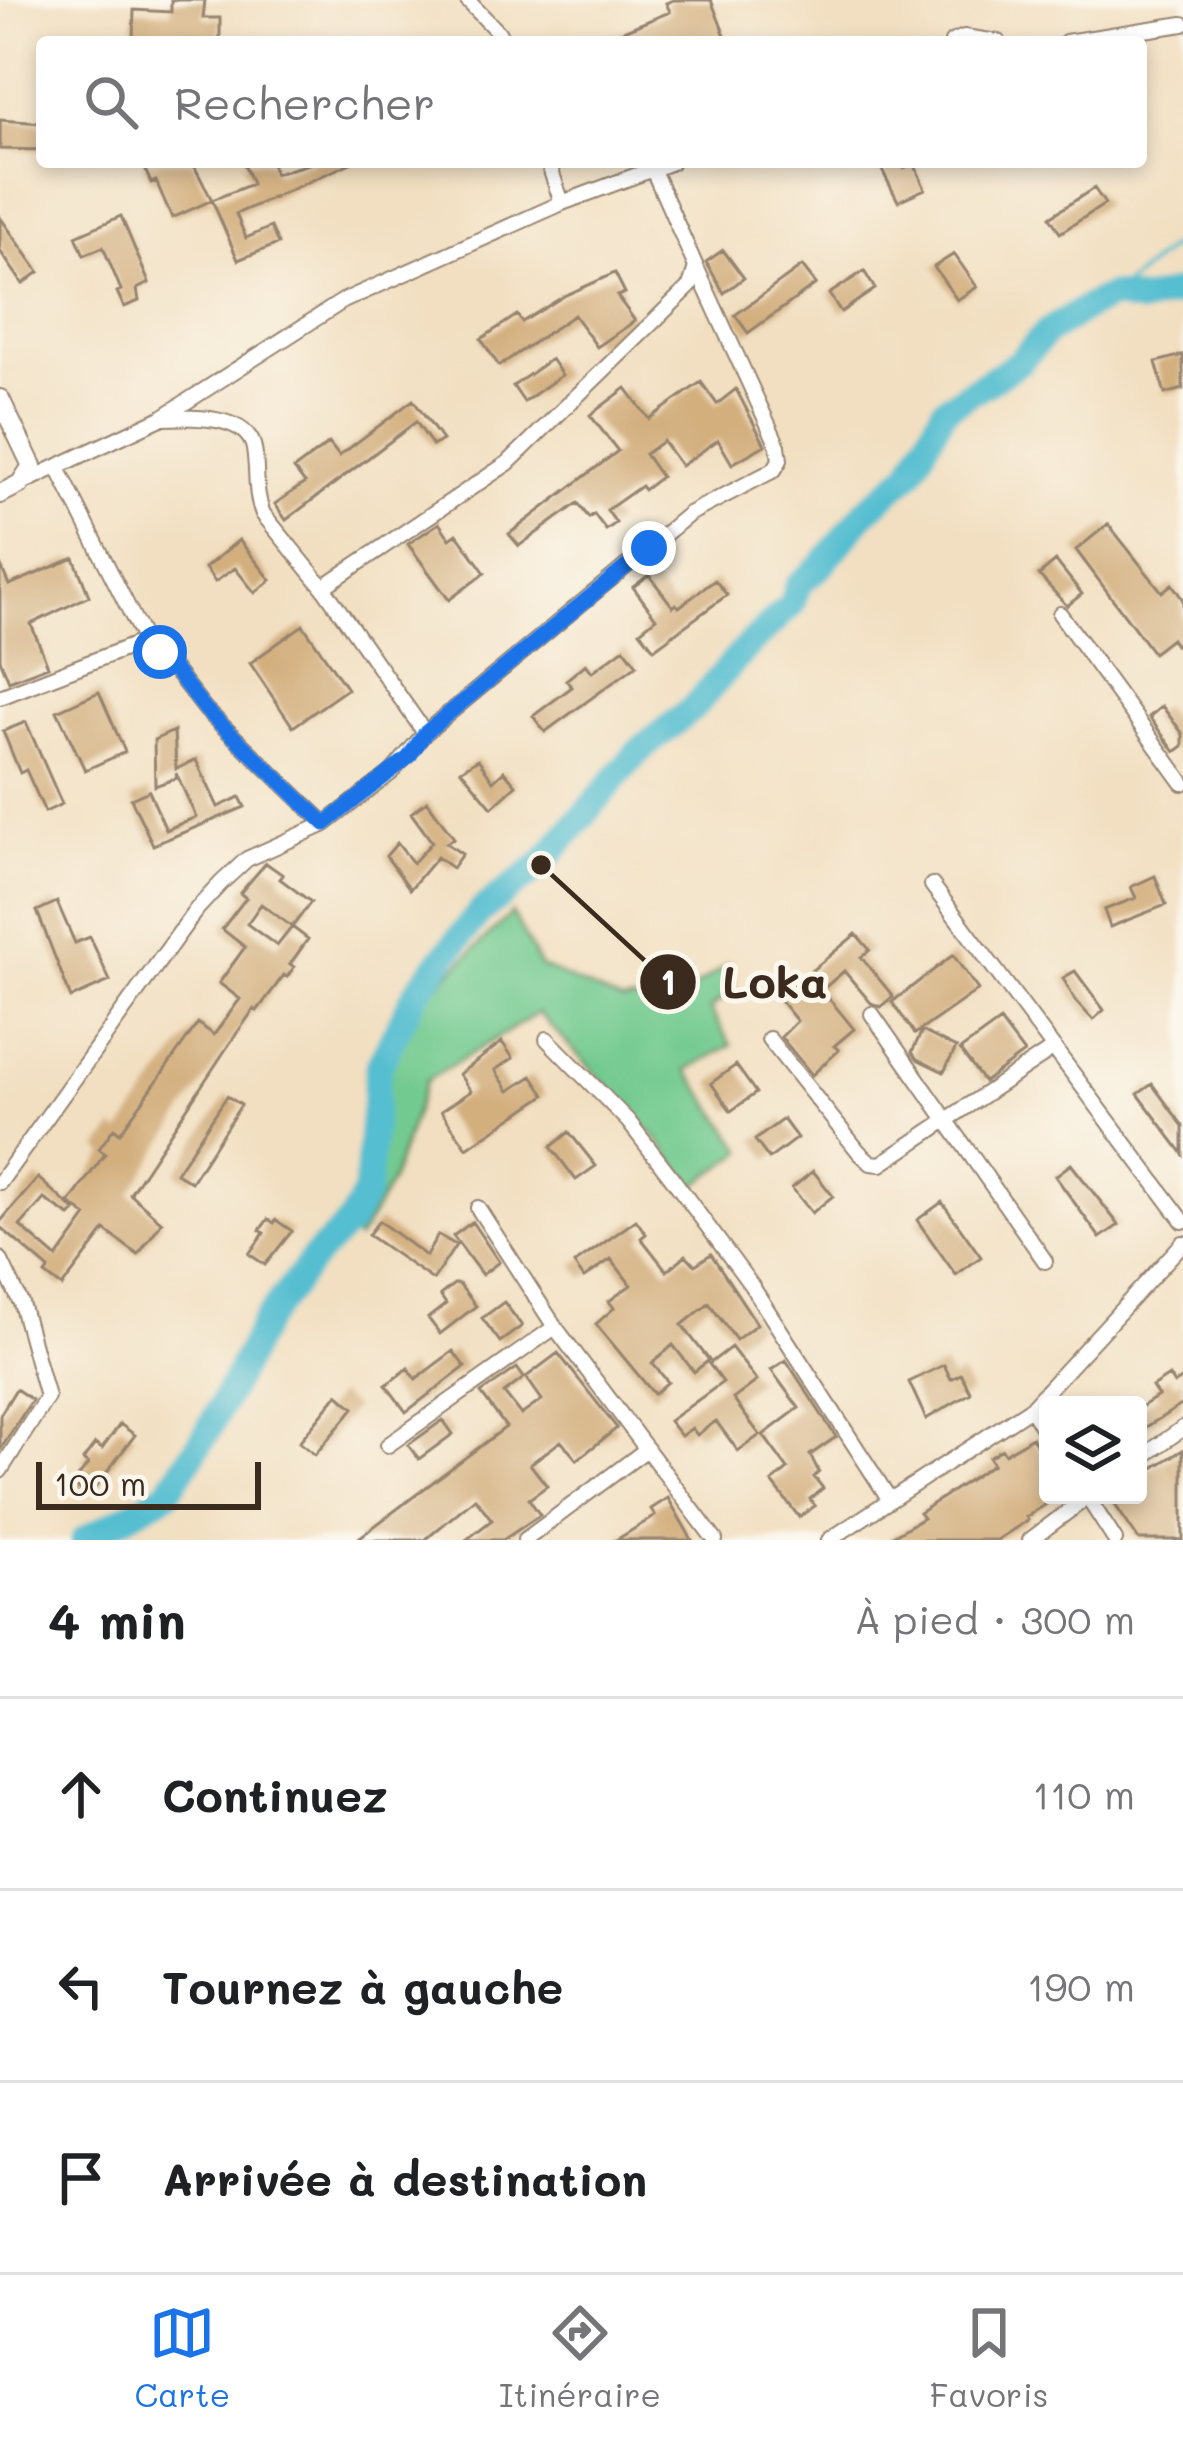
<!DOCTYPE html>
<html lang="fr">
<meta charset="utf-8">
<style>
:root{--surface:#fff;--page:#f2f2f2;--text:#202124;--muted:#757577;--line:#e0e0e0;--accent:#1a73e8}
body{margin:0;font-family:Mali,sans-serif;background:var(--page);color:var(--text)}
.controls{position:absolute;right:36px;bottom:36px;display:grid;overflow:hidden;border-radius:12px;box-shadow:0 6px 18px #0003}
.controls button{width:108px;height:108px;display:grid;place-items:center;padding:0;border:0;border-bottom:3px solid var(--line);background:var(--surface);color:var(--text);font:60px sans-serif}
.scale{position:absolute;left:36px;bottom:30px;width:225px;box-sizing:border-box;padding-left:12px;border:6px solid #3b2a1e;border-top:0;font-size:33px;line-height:42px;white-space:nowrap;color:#3b2a1e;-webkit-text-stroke:9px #fbf7ec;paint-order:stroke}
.stop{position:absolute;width:36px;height:36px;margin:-27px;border:9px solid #1a73e8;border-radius:50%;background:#fff}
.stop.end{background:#1a73e8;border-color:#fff;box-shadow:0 3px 12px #0008}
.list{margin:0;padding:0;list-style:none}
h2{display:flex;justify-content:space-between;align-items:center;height:156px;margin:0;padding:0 48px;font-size:51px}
h2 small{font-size:39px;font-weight:400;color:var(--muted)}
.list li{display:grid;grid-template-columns:78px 1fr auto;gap:36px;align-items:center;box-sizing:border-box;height:192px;padding:0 48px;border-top:3px solid var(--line)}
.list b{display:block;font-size:45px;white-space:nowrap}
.list em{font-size:39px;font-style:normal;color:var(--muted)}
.icon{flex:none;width:66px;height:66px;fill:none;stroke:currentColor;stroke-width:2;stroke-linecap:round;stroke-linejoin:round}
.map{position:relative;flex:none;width:1183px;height:1540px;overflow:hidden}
.search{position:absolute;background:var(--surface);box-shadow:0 6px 18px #0003;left:36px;right:36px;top:36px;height:132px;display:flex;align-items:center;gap:30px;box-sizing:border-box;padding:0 42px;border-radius:12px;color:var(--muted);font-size:45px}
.sheet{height:732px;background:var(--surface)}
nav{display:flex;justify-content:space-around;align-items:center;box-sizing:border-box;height:168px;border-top:3px solid var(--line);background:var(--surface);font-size:33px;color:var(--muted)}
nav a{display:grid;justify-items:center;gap:6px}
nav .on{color:var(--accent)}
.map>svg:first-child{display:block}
</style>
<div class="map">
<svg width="1183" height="1540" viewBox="0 0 1183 1540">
<rect width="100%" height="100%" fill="#fbf7ec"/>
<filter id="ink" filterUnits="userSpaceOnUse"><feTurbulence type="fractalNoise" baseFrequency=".00833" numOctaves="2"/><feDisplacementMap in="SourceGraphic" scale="24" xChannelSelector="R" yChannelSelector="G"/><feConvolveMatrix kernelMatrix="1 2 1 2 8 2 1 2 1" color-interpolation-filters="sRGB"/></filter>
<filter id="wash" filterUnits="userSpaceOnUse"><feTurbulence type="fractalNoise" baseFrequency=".004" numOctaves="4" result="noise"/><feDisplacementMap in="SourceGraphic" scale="48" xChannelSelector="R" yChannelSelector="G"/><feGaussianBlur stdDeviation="2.7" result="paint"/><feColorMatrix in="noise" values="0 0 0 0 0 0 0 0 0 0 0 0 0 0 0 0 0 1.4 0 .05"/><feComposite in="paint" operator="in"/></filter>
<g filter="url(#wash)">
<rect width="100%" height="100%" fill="#f2dfc1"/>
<!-- green -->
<path fill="#73ca90" stroke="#577a57" stroke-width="3" d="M512 913 540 966 622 1002 682 996 728 964 735 989 710 1009 731 1045 687 1070 744 1151 694 1186 654 1135 538 1013 426 1081 391 1182 358 1240 339 1224 353 1201 373 1088 429 993Z"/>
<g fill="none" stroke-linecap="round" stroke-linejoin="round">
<!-- stream -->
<path stroke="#54bed0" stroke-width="4.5" d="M1112 296 1183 237"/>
<!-- river -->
<path stroke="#54bed0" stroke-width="27" d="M84 1540 167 1493 208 1431 265 1321 316 1255 350 1223 366 1192 378 1067 416 992 481 911 541 865 638 752 692 709 745 649 792 604 798 585 822 565 865 512 911 472 944 409 1019 362 1047 332 1091 305 1112 296 1142 302 1183 291"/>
</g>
<g id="blocks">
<!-- building -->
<path fill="#d3af7e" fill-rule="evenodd" d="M171 0H205L203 18H220V41L133 39 134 10 171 12Z
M673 0H711L725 36 711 42H680L677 37 666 42H596L670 12 666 3Z
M0 120 42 123V150L0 149Z
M150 162H192L212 200 172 218 156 181 151 183 143 165Z
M243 162H271L275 174 315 162H353L236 214 246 238 271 227 278 244 238 260 212 200 252 184Z
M895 162H901L904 168 914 163 925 189 898 201 881 168Z
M1094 188 1105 204 1060 233 1050 217Z
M121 216 149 283 137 289 139 301 124 307 117 292 121 290 103 247 84 255 76 236Z
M0 217 39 272 23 284 0 251Z
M723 250 744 278 724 293 706 262Z
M954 254 977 287 957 300 934 267Z
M802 266 816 284 748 333 735 315Z
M864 271 875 289 841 312 829 294Z
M615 273 625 293 617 296 635 321 597 347 574 315 499 366 481 339 517 315 522 322 564 296Z
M1183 355V389L1165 394 1156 362Z
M551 359 562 375 524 402 513 386Z
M701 382 717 404 736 389 765 445 732 464 718 440 681 466 663 441 645 454 661 477 644 490 641 486 607 510 616 523 606 530 594 514 589 518 578 503 519 546 509 534 618 451 590 415 626 388 649 419Z
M413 400 442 440 433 446 416 422 286 520 275 504 305 483 294 469 329 443 339 456Z
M439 523 450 539 457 534 485 573 449 600 408 544Z
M1108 524 1162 592 1172 584 1183 600V639L1175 645 1171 639 1153 653 1076 550Z
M239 540 271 580 255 593 235 568 215 582 205 568Z
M74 558 89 596 31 624 48 666 9 681 0 659V564L9 585Z
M1056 561 1082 594 1067 606 1039 575Z
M649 575 673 607 676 604 679 607 715 580 727 595 654 649 640 631 656 618 633 587Z
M303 625 347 689 293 727 250 663Z
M624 648 637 665 545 732 533 716 572 687 566 680 586 664 592 672Z
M99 692 125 752 85 770 57 711Z
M1162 706 1183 734V746L1175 752 1149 717Z
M26 722 62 804 45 812 26 770 20 773 3 731Z
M174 731 176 769 196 760 218 807 240 797 245 807 153 845 131 799 149 791 166 830 196 817 176 773 177 778 155 786 154 740Z
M478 759 493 781 504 771 516 785 492 807 461 770Z
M427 801 454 838 446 843 462 854 452 868 437 857 410 889 386 856 397 843 413 863 432 842 411 813Z
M266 863 283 875 280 879 311 902 292 927 308 939 290 964 294 967 287 977 284 975 257 1011 254 1009 228 1046 130 1194 162 1222 138 1255 105 1230 62 1287 45 1274 49 1269 0 1227V1222L38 1178 75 1211 70 1216 44 1199 20 1226 57 1258 87 1216 69 1203 105 1154 99 1149 114 1128 120 1133 198 1023 214 1035 240 999 219 983 245 947 222 929 246 898 240 893ZM261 904 292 927 277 946 247 924Z
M1155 876 1166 905 1110 927 1104 910 1136 898 1131 887Z
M57 902 75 943 90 937 110 981 71 998 37 911Z
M856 934 870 950 861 957 893 996 881 1007 871 1003 844 971 822 990 854 1029 834 1046 839 1050 812 1075 781 1037 797 1021 778 998Z
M953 955 978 990 915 1034 892 1002Z
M1075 971 1104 1010 1093 1020 1075 1000 1063 978Z
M1000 1021 1024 1053 984 1082 960 1050Z
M922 1031 956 1048 944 1072 917 1059 912 1052Z
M502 1042 513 1058 495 1070 509 1091 532 1076 545 1095 467 1148 441 1111 471 1091 459 1074Z
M736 1065 756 1093 731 1111 711 1083Z
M1152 1084 1183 1126V1154L1138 1094Z
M227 1096 241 1105 191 1182 176 1173Z
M783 1119 797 1138 769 1159 755 1140Z
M569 1132 596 1166 576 1180 551 1147Z
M1071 1164 1119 1225 1100 1238 1055 1176Z
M813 1171 833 1196 812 1213 792 1188Z
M942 1202 981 1257 956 1275 917 1220Z
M268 1219 274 1223 276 1220 292 1231 265 1265 249 1254 264 1233 260 1230Z
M636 1220 646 1234 641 1238 667 1271 686 1255 695 1265 711 1254 757 1324 736 1340 709 1303 682 1325 709 1360 694 1372 673 1345 652 1363 668 1382 654 1394 596 1324 614 1308 609 1301 631 1285 611 1259 584 1278 574 1264Z
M379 1221 426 1256 438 1235 456 1245 433 1280 368 1235Z
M472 1222 499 1262 482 1275 453 1236Z
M454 1284H459L476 1306 440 1334 428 1318 446 1304 440 1295Z
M504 1302 522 1326 500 1342 482 1318Z
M731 1347 757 1381 733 1399 760 1435 738 1451 716 1421 697 1435 692 1428 681 1436 669 1421 723 1382 709 1364Z
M453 1351 465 1367 406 1412 386 1385 408 1368 416 1379Z
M558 1353 617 1428 577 1460 561 1441 530 1464 547 1486 529 1499 540 1515 503 1540H466L492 1520 475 1498 425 1540H356L506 1427 481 1393 517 1368 524 1378 504 1393 521 1415 542 1400 526 1377Z
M786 1360 836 1437 810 1455 819 1472 814 1477 823 1488 810 1499 815 1506 799 1517 772 1482 788 1469 763 1435 799 1408 771 1370Z
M944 1365 951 1379 961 1374 971 1393 926 1419 909 1382Z
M1169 1376 1174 1384 1183 1378V1404L1138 1432V1409L1158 1396 1152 1387Z
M16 1389 32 1400 0 1450V1415Z
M338 1394 354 1408 315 1455 299 1442Z
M443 1420 453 1434 419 1459 408 1445Z
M120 1424 135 1435 89 1496 73 1484 88 1464 83 1460 95 1444 102 1449Z
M1032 1437 1048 1462V1503L1026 1517 1028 1520 997 1540H886L923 1518 919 1513 993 1464 989 1457 1002 1449 1005 1454Z
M1183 1450V1540H1139L1111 1499 1118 1495H1138V1477Z
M668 1498 692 1540H616L655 1516 651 1509Z"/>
</g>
</g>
<g filter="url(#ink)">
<use href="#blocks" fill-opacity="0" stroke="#968470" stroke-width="3"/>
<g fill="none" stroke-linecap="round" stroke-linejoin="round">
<!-- street casing -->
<g stroke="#968470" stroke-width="18">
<path id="street" d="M467 0 498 32 503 42
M952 42 964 37 998 42
M1066 42 1183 24
M548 162 562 203
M162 418C189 417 248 414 254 449 258 471 254 493 263 514L323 587 425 733
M58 468 145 641
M20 484 161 418 343 301 562 203 672 162
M323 587 508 463 690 286 696 267 653 170
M1060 614 1183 783
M0 697 145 641 160 652 206 710 325 824
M932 885 1183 1221
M872 1014 1045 1261
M547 1039 628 1121 672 1178 751 1285 888 1497
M769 1039 859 1152 871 1163 881 1164 1054 1048
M0 1182 196 910 221 883 247 859 325 824 392 772 425 733 689 514 774 470 780 460 778 446 696 267
M478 1208 555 1327 715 1540
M0 1259 21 1303 47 1397 0 1471
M1031 1408 1048 1438
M388 1445 555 1327
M1138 1460 1183 1428
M1086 1495 1115 1540
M525 1540 647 1449
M829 1540 1031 1408 1183 1243
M1030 1540 1090 1495"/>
</g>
<!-- secondary casing -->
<g stroke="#968470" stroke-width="22">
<path id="secondary" d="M0 399 32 466 20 484 0 494"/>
</g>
<!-- street -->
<use href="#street" stroke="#fff" stroke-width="14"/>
<!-- secondary -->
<use href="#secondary" stroke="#fff" stroke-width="18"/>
</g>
</g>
<g fill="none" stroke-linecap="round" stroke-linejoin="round" filter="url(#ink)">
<!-- route -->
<path stroke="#1a73e8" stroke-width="15" d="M160 652 206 710 325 824 409 757 425 733 649 548"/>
</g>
<!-- callouts -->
<path fill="none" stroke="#3b2a1e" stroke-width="4.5" d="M541 865L668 982"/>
<g fill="#3b2a1e" stroke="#fbf7ec" stroke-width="4.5">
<circle cx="541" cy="865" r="12"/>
<circle cx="668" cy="982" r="30"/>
</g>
<g font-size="36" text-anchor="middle" font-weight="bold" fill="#fff">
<text x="668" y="995">1</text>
</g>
<g font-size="45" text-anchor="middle" font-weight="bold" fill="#3b2a1e" stroke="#fbf7ec" stroke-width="10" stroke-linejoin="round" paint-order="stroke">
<text x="775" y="998">Loka</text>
</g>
</svg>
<div class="controls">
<button><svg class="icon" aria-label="layers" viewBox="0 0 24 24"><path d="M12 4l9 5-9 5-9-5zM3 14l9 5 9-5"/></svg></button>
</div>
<div class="scale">100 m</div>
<div class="stop" style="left:160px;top:652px"></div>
<div class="stop end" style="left:649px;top:548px"></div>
<div class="search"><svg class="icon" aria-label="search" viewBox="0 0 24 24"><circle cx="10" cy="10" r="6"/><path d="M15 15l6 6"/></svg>Rechercher</div>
</div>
<section class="sheet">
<h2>4 min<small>À pied · 300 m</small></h2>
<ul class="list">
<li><svg class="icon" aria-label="ahead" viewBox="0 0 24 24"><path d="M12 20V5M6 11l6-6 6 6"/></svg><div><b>Continuez</b></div><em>110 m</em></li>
<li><svg class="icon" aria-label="left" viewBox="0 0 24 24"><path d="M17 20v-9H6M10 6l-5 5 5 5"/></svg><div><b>Tournez à gauche</b></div><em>190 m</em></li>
<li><svg class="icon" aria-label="arrive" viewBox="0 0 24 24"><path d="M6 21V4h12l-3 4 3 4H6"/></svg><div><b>Arrivée à destination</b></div></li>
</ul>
</section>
<nav>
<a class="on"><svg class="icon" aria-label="map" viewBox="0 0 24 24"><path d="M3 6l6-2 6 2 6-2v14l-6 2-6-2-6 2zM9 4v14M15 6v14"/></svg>Carte</a>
<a><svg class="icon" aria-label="directions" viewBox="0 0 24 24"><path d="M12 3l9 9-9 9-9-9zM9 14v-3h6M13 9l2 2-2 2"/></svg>Itinéraire</a>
<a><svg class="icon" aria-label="saved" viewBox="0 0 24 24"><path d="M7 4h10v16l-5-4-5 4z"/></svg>Favoris</a>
</nav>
